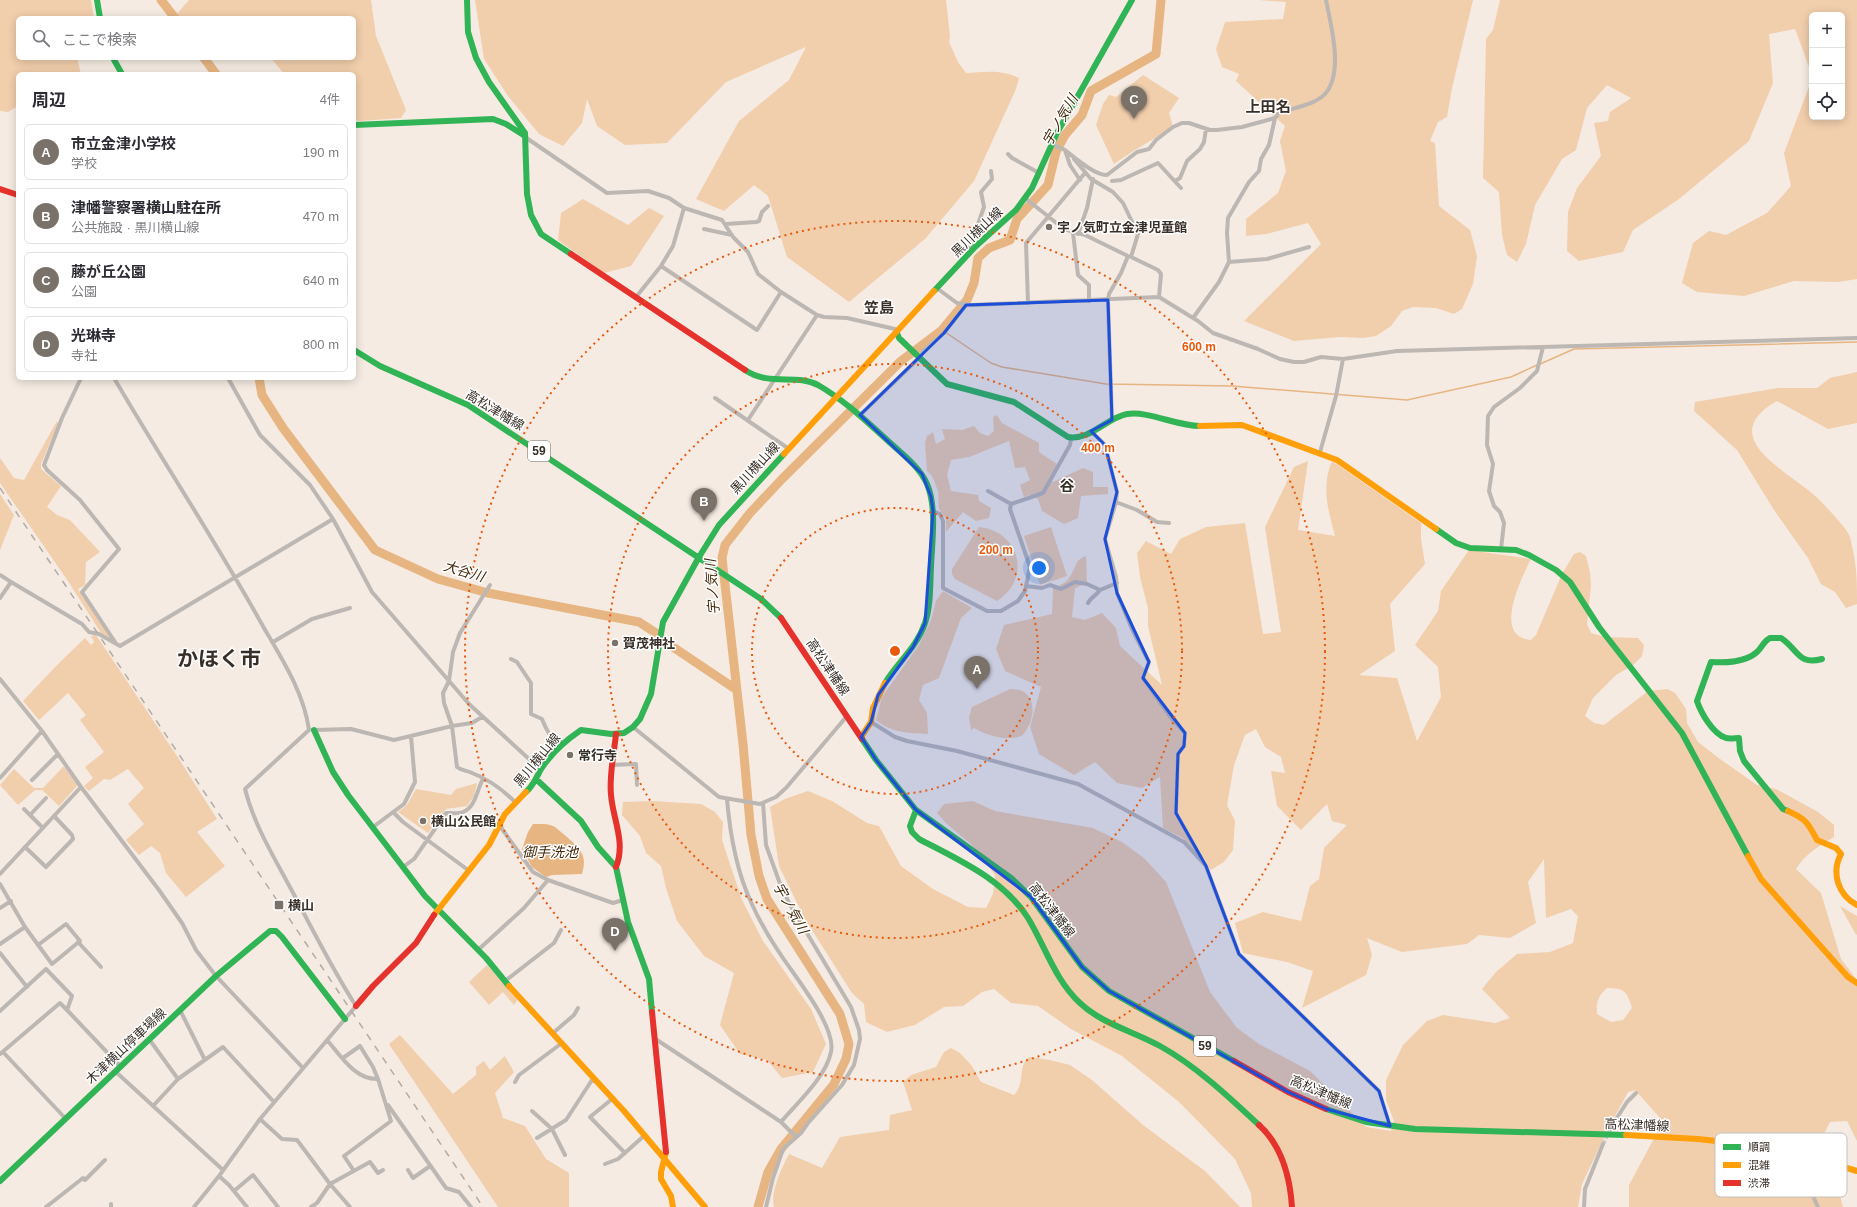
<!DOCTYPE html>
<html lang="ja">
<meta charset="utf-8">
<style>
:root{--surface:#fff;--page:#f7f7f7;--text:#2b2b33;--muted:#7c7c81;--line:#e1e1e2;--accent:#7a7168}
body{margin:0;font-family:Arial,"Noto Sans JP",sans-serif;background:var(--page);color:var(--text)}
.controls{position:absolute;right:12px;top:12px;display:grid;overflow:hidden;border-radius:6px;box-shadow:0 2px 10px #0003}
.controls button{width:36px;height:36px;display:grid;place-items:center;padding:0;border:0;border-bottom:1px solid var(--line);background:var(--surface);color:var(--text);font:20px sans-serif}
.you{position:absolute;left:1039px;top:568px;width:14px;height:14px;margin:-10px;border:3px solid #fff;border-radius:50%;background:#1a73e8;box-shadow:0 0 0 6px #1a73e833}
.badge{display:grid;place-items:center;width:26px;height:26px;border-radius:50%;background:var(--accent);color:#fff;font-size:13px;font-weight:700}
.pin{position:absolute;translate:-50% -33px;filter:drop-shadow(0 1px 2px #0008)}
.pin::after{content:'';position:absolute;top:21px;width:14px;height:12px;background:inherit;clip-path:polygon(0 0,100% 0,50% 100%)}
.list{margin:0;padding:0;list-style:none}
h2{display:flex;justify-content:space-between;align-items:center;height:52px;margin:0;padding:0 16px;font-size:17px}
h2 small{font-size:13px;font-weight:400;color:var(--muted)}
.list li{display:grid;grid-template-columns:26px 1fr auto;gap:12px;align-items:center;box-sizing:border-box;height:56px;margin:0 8px 8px;padding:0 8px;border:1px solid var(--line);border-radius:6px}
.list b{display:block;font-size:15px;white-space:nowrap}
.list p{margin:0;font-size:13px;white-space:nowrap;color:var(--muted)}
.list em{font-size:13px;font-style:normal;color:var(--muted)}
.icon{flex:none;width:22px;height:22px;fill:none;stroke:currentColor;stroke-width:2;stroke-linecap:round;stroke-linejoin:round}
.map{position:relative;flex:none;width:1857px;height:1207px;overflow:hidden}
.search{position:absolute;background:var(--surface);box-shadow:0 2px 10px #0003;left:16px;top:16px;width:340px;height:44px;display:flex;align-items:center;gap:10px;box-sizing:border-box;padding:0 14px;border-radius:6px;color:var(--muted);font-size:15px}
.panel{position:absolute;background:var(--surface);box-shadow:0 2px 10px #0003;left:16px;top:72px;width:340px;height:308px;border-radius:6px}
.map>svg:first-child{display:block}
</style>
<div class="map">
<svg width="1857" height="1207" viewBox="0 0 1857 1207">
<rect width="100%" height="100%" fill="#f5ebe2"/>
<!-- green -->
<path fill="#f1ceac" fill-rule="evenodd" d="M0 0H91L94 18H18V58H77L81 74H18V106L8 112 0 111Z
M189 0H371L376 36 406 110 401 118 361 121 354 120V74H284L271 58H354V18H180L177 14Z
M475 0H946L950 36 949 42 958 62 966 73C985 72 1001 69 1019 78L1016 89 974 181 925 239 849 302 787 257 768 196 754 185 724 211 696 199 739 121 789 80 806 47 726 82 667 143 625 145 597 126 587 99 582 123 563 146 539 134 508 96 484 59Z
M1258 0H1473L1452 88 1447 117 1438 122 1430 141 1435 143 1439 206 1470 230 1477 256 1473 284 1462 309 1454 314 1436 308 1413 307 1402 311 1391 326 1376 336 1363 338 1340 337 1294 341 1244 321 1321 244 1308 223 1266 234 1246 236V219L1278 193 1286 171 1280 141 1285 126 1236 81 1239 74 1222 67 1216 49 1225 22 1283 19 1286 2Z
M1500 0H1857V279L1838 282 1794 281 1744 296 1697 292 1682 283 1693 243 1709 231 1726 235 1767 213 1791 186 1784 153 1812 79V117H1842V15H1812V75L1795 29 1769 34 1773 83 1749 141 1679 199 1633 230 1623 252 1579 261 1567 251 1568 212 1577 188 1601 156 1594 123 1608 121 1610 112 1631 98 1607 85 1587 108 1576 150 1562 159 1535 205 1526 244 1517 262 1507 255 1502 235 1499 192 1483 178 1486 39 1493 30Z
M1143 75 1179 98 1169 113 1173 127C1153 140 1133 150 1114 164L1096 125 1103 104 1109 95 1116 97Z
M583 199 628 225 649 208 664 216 631 266 604 273 558 240 561 213Z
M1857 372V423L1828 429 1777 401C1715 436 1785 470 1813 494 1820 500 1846 527 1849 535 1851 538 1851 543 1852 546 1857 567 1857 583 1857 604L1846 608 1835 592 1821 584 1808 558 1774 510 1737 450 1694 411 1695 402 1778 388H1817L1830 378Z
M997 415 1002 423 1039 443V452L1057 464 1049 478 1053 482 1083 468 1093 472V487H1108V494L1081 496 1078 518 1064 524 1042 511 1038 499 1030 495 1024 497 1020 485 1030 480 1025 467 1015 468 1009 441 969 457 951 460 947 475 951 491 978 495 979 501 991 508 989 518 976 521 963 512 946 532V519L939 509 938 491 932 476 927 471 925 443 927 436 933 432 936 444 945 439 942 429 962 430 974 426 980 433 988 436 994 431 993 417Z
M57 421 58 424 41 464V469L61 486 47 507 57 515 70 520 100 552 86 562 85 585 78 589 112 639 101 633 68 581 0 483V458L14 478 24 480Z
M1308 461 1298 530 1335 536C1328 509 1321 487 1332 461L1421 523V539L1425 564 1390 604 1395 651 1359 675 1397 678 1417 741 1441 697 1438 667 1415 645 1438 611 1441 591 1469 550 1531 559C1521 579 1492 637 1531 640L1536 635 1562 574 1574 554 1580 552 1586 556 1590 572 1591 585 1587 624 1591 633 1605 637 1638 638 1644 645 1642 656 1632 666 1616 675 1593 698 1585 716 1594 723 1604 725 1648 691 1667 689 1675 693 1686 709 1687 723 1698 742 1720 759 1757 785 1776 789 1818 812 1834 825V837C1819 846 1805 854 1796 869L1821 893 1841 959 1857 980V1141L1847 1121 1830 1122 1825 1132 1828 1153 1843 1207H1629V1185L1658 1131 1661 1119 1635 1090 1628 1092 1610 1125 1582 1184 1578 1207H1252L1251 1193 1235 1159 1179 1102 1122 1056 1071 1029 1038 1006 1011 1003 994 989 982 992 963 1006 944 1007 915 1025 887 1032 866 1022 864 1004 852 993 805 919 779 866 770 807 785 799 808 791 832 801 867 823 879 826 901 866 933 889 968 907 986 908 993 894 995 875 971 844 948 825 937 813 944 804 973 801 995 811 1093 828 1122 842 1144 858 1166 882 1210 992 1237 1028 1259 1044 1310 1071 1366 1127 1391 1131 1394 1121 1386 1100V1080L1403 1045 1427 1021 1443 1015 1495 1023 1510 1018 1482 989 1496 972 1517 954 1550 952 1573 943 1578 916 1571 909 1546 918 1544 859 1528 882 1536 923 1510 938 1479 935 1467 944 1402 952 1367 938 1372 955 1366 975 1302 1008 1313 971 1287 962 1243 953 1235 923 1263 912 1301 921 1310 886 1319 879 1324 848 1347 825 1332 821 1327 804 1301 830 1277 806 1271 771 1285 773 1281 757 1265 747 1256 729 1245 735 1234 765 1227 805 1235 821 1233 850 1224 862 1211 870 1183 838 1163 828 1160 777 1142 788 1117 783 1095 762 1074 775 1039 754 1030 727 1041 687 1005 671 996 649 1004 625 1052 614 1053 589C1058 586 1066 583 1069 578 1076 569 1074 560 1086 556L1087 583 1075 588 1072 617 1085 620 1102 613 1116 628 1120 646 1162 685 1148 626V608L1140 577 1137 553 1146 541 1171 554 1180 539 1206 527 1245 523 1263 634 1281 632 1265 527 1294 467ZM1607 988C1624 988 1627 991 1632 1008L1623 1020 1611 1022 1597 1014C1596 1002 1598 996 1607 988Z
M0 494 14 515 0 550Z
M979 527C1020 531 1032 579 997 601L955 579 952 574V569Z
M1051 527 1067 576 1040 585 1024 536Z
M943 591 972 608 961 618 939 678 923 685 919 700 927 713 928 734C908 733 892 733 876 720L882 697 919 645 931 620 936 601Z
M96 635 179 759 217 819 197 832 225 866 186 897 166 873 160 853 151 846 139 855 126 840 144 824 128 804 144 788 128 769 110 780 104 779 89 791 84 786 93 778 85 767 104 752 80 720 86 715 68 693 39 720 23 701 57 665 85 638 91 645 94 642 91 636Z
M1010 689C1038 688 1037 718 1023 735 1009 742 987 736 974 728L971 730 969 717 972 707Z
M63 767H64L78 785 59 806 42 790H35L18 805 0 785 14 769 34 788H43Z
M477 783 474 796 467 806 446 809 428 833 398 812 407 805 416 789 451 795 456 789Z
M652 801 701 804 715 812 723 822 722 840 742 900 763 941 811 1009 826 1044 813 1072 782 1078 767 1060 740 1054 720 1025 734 973 704 956 677 921 666 888 661 866 646 853 640 836 622 815 623 802Z
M1840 906 1857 916V935L1855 933Z
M487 965 518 999 514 1005 503 992 489 1005 469 982Z
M400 1035 453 1094 476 1075V1067L484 1061 490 1070 505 1056 514 1072 495 1093 503 1118 525 1126 546 1159 569 1173V1207H498L389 1044Z
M951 1048 960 1053 972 1066 981 1082 1014 1095C1026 1083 1017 1066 1029 1057L1050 1060 1070 1065 1092 1080 1143 1125 1205 1171 1240 1207H774C770 1193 782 1167 789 1154L822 1168 840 1137 889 1130 890 1115 912 1110 903 1082 911 1075 936 1067 944 1052Z"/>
<!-- water -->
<path fill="#e7b582" d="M533 824C540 824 549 823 555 827 559 830 563 834 567 837 580 849 588 855 582 874L552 875 546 877 532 867 522 849 528 832Z"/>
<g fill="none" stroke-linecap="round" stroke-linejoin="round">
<!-- stream -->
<path stroke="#e7b582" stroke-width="1.5" d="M942 330 991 363 1002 367 1106 384 1232 386 1407 400 1511 377 1537 365
M1540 364 1574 349 1857 342"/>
<!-- river -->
<path stroke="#e7b582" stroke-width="9" d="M161 0 175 18
M204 58 216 74
M259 378 262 395 283 428 375 550 438 579 488 593 639 622 656 633 664 641 737 690
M758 1207 768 1172 781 1149 834 1084 846 1059 849 1044 840 1014 767 899 759 876 751 835 743 744 722 558 725 545 750 513 783 478 901 361 942 330 967 300 974 283 978 258 989 248 1010 240 1017 219 1048 185 1056 152 1065 135 1082 115 1091 91 1156 54 1161 0"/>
<!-- street-tunnel -->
<path stroke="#cfc5bd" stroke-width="4" stroke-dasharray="4 2" stroke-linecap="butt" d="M1603 1144 1613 1124"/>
<!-- street -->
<path stroke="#bcb7b3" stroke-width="4" d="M525 137 607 193 648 191 669 198 684 208 722 220 733 237 748 252 758 274 781 292 817 315 824 317 847 318 895 329 897 333
M1052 144 1065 150 1070 165 1080 180
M1065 150C1074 157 1095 176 1107 175L1137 152 1149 149 1156 140 1173 127 1182 123H1189L1210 130H1217L1242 127 1275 118
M1008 154 1012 158 1039 173
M1074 159 1091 179 1113 192 1123 203 1138 234 1131 257 1158 270 1161 274 1159 297
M1112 181 1121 180 1158 163 1181 188
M1175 181 1180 178 1187 161 1200 149 1204 142 1206 129
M1025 198 1064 229 1085 235 1128 256 1121 273 1109 294 1108 300 1112 420
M726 224 756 222 759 221 762 212 768 206
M704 229 732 235
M1073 233 1078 275 1089 285V301
M1078 234 1087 208 1093 179
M972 250 970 247 984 207 981 192 992 179 991 171
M1229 262 1267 259 1309 247
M661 266 757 330 781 292
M938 289 957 303 972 305 1159 297 1198 321 1213 333 1258 349 1280 359 1294 362H1304L1321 357 1343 359 1397 351 1857 338
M636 297 661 266 673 246 684 208
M1028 303 1026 243 1085 173
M1193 318 1219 282 1229 262 1227 233 1228 218 1249 182 1259 171 1261 159 1269 145 1275 118 1279 113C1292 108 1315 105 1325 94 1344 73 1331 25 1326 0
M81 378 62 418 44 465 47 470 80 500 119 549 82 592 115 642
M114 378C163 462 217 543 264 628 282 659 304 693 309 730L245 789C254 825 274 857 291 889 312 928 332 969 356 1006L260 1119 219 1176 194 1207
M715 398 789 449
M860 415 920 357 923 351 944 333 966 305
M748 420 817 315
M1089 432 1095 435 1105 445 1117 492 1116 502 1105 539 1116 577 1117 593 1132 629 1149 662 1143 678 1172 719 1185 733 1184 746 1178 754 1176 813 1200 856
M1320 452 1336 396 1343 359
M988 491 1011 504 1043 493 1070 445 1071 438
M1116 502 1137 510 1157 522 1169 523
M933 511 940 514 943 521V588L987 611H1001L1018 601 1025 591 1030 567 1010 509 1011 504
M333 519 372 592 469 704 541 770
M1501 549 1504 523 1500 512 1494 506 1489 491 1493 464 1487 445 1488 416 1494 407 1520 388 1537 371 1543 347
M0 575 11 582
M1026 586 1042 588 1050 585 1061 589 1075 582 1087 584 1100 590
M0 598 11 582 82 624 89 632 99 634 120 646 333 519 310 485 260 435 228 378
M1088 603C1091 597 1097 595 1100 590L1117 583
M273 642 312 619 350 608
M511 659 517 662 531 683V714L542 719C548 733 549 737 564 743
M0 679 42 731
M482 717 472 723 452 726 457 767C462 771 466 770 472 773 488 779 503 790 515 802
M871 722 895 737 907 741 957 751 1078 784 1184 842 1206 866 1239 954 1379 1091 1390 1126
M633 727 719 797 760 804 776 797 786 788 847 716
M313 730 351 729 394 740 452 726 444 703 443 693 449 681 453 652 460 633 490 585
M611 765 636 764 637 785
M0 778 42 731 81 787
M32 780 58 754
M727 799C730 834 736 870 751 902 758 918 767 934 777 949 791 972 837 1026 831 1052 826 1077 797 1103 781 1122
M763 803 766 845 779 881 789 903 851 1007 859 1030 860 1039 854 1065 842 1085 808 1123 801 1133 783 1149 773 1178 766 1207
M24 809 43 828
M393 812 403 822 468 870
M30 815 46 798
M500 823 502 829 533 872 548 880 613 903 623 900
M373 827 404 804 415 782 411 736
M25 847 46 867 73 839 72 835 54 816
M403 867 414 859 446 813C451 813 458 814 463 812 476 807 477 789 483 779
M0 874 81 787 159 890 182 923 196 950 216 976 303 1068
M0 884 25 927 52 964 80 941 66 924 38 945
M0 908 11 901
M78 942 101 967
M0 944 25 927
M478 950 524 908 548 880
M0 953 27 987
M505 981 554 943 561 930
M67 1010 121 1067
M180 1010 205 1060
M0 1011 46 969 72 996 67 1010 60 1003 0 1054
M553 1033 574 1015 578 1008
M654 1038 781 1122 796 1137
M149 1039 178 1079
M327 1040C341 1056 355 1080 378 1079L391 1121 344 1156 354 1171
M3 1052 65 1118
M343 1058 360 1046 373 1067 378 1079
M116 1072 223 1170
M515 1082 519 1075 562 1043
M612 1099 590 1117 625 1153
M388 1105 446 1188 459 1192 471 1207
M153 1106 178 1079 223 1047 274 1102
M532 1111 552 1129 565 1155
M260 1119 282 1139 297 1140 330 1184 317 1203 311 1207
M1613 1124 1627 1102 1636 1093
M537 1138 566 1120 592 1080 596 1082
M605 1164 618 1159 645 1135
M408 1170 413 1178 430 1166
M1816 1174 1812 1194 1818 1207
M219 1176 229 1185 247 1207
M234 1191 253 1175 278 1207
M111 1204V1207
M46 1207 83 1178 85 1180 105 1160
M350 1207 330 1184 370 1162 378 1173 383 1170
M1584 1207 1585 1189 1603 1144"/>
<!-- fast -->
<path stroke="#30b455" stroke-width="6" d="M97 0 100 18
M467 0 468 32 476 58 489 82 525 133 527 194 531 215 541 234 571 254
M113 58 122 74
M354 125 493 119 506 124 525 136
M934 291 975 247 1016 210 1032 188 1057 133 1132 0
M897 333 899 338 947 384 1014 402 1068 437C1090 441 1106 418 1127 414 1150 411 1176 426 1200 426
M354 350 380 366 468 405 761 599 781 618
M745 370C770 387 796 373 818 385 844 400 865 420 887 440 901 453 919 466 927 484 937 507 932 542 931 566 930 584 931 605 925 623 917 647 898 662 885 683
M1436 529 1456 543 1470 548 1516 550 1529 555 1556 570 1570 582 1599 627 1682 733 1748 856
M314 730 333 772 348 795 425 896 486 958 509 986
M862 739 876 760 916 810 1011 878 1031 897 1082 967 1109 991 1234 1061
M537 780 581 821 598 847 616 867 628 922 649 979 652 1012
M526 792C534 785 536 778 541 769 551 754 566 740 581 730L611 734 624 733 633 727 640 719 651 694 663 622 699 557 719 525 784 454
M916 810 910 826 912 832 919 839C959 860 1003 879 1028 918 1045 946 1055 980 1080 1003 1102 1024 1133 1031 1160 1046 1196 1066 1228 1096 1259 1125
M1788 811 1783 809 1744 761 1740 751 1739 738C1735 738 1730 739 1726 738 1713 734 1701 713 1697 701L1711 662C1725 663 1746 662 1757 652 1762 647 1764 641 1770 638H1781C1798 649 1798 666 1822 659
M1326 1109 1366 1122 1415 1129 1626 1135
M0 1181 216 976 270 931H276L282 937 345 1019"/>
<!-- slow -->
<path stroke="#ff9f0a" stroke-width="6" d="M1200 426 1242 425 1337 460 1436 529
M784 454 934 291
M861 737 871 722 873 708 885 683
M1788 811C1806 819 1808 823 1817 840L1836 848 1841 854C1831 873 1838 895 1857 905
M1748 856 1761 879 1848 977 1857 983
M434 915 489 845 505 814 526 792
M509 986 624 1111 705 1207
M1626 1135 1698 1139 1779 1148 1857 1171
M666 1152 661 1172V1179L671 1196 673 1207"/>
<!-- jam -->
<path stroke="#e5322d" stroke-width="6" d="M0 189 18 195
M571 254 745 370
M781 618 862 739
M616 734C614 754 609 775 611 795 613 820 626 842 616 867
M356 1006 373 986 416 943 434 915
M652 1012 666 1152
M1234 1061 1288 1092 1326 1109
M1259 1125C1282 1146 1290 1177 1292 1207"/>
<!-- rail -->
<path stroke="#b1aba6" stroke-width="1.5" stroke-dasharray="7 7" stroke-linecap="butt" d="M0 488 483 1207"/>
</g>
<!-- marked area -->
<path fill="#1d4ed8" fill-opacity="0.2" stroke="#1d4ed8" stroke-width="3" stroke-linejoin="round" d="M1108 300 1112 420 1091 431 1105 445 1117 492 1105 539 1117 593 1149 662 1143 678 1185 733 1184 746 1178 754 1176 813 1206 866 1239 954 1379 1091 1390 1126 1326 1109 1288 1092 1109 991 1082 967 1031 897 916 810 876 760 861 737 871 722 878 695 913 647 925 623 933 511 931 497 922 474 860 415 944 333 966 305Z"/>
<!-- distance rings -->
<g fill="none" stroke="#e8590c" stroke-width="2" stroke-dasharray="2 4">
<circle cx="895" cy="651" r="143"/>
<circle cx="895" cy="651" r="287"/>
<circle cx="895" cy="651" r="430"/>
</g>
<!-- markers -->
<g fill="#7a7168" stroke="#fff" stroke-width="1.5">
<circle cx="1049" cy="227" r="4"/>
<circle cx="615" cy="643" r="4"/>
<circle cx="570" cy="755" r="4"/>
<circle cx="423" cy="821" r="4"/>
<rect x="274" y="900" width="10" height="10" rx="2"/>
</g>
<g text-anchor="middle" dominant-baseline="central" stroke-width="3" stroke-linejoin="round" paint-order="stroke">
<!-- shield labels -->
<g fill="#fff" stroke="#746d68" stroke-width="1">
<rect x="528" y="441" width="22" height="20" rx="3"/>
<rect x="1194" y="1036" width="22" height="20" rx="3"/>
</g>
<g font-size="12" font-weight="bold" fill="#382f27">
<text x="539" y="451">59</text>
<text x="1205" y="1046">59</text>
</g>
<!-- poi labels -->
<g font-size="13" font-weight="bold" fill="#382f27" stroke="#fff" text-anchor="start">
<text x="1057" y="227">宇ノ気町立金津児童館</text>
<text x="623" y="643">賀茂神社</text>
<text x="578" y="755">常行寺</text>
<text x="431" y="821">横山公民館</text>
<text x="288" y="905">横山</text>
</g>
<!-- street labels -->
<g font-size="13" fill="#382f27" stroke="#fff">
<text transform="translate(977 232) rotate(-44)">黒川横山線</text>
<text transform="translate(495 410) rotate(31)">高松津幡線</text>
<text transform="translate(755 468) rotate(-47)">黒川横山線</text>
<text transform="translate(828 667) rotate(56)">高松津幡線</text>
<text transform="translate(537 760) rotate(-51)">黒川横山線</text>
<text transform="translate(1052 910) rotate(52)">高松津幡線</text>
<text transform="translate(126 1046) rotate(-43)">木津横山停車場線</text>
<text transform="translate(1321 1092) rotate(23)">高松津幡線</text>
<text transform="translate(1637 1125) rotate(2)">高松津幡線</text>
</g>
<!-- water labels -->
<g font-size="14" font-style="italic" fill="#44290a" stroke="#fff">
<text transform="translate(1060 120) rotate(-60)">宇ノ気川</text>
<text transform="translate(464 571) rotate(17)">大谷川</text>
<text transform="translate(712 587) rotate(-94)">宇ノ気川</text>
<text x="550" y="852">御手洗池</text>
<text transform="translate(791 908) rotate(61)">宇ノ気川</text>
</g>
<!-- quarter labels -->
<g font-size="15" font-weight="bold" fill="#382f27" stroke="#fff">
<text x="1268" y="106">上田名</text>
<text x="879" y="307">笠島</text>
<text x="1067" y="485">谷</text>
</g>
<!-- town labels -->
<g font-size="21" font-weight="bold" fill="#382f27" stroke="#fff">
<text x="219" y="658">かほく市</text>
</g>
</g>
<!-- legend -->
<rect x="1715" y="1133" width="132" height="64" rx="6" fill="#fff" stroke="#c3c1be" stroke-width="1"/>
<rect x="1723" y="1144" width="18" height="6" fill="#30b455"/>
<rect x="1723" y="1162" width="18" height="6" fill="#ff9f0a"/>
<rect x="1723" y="1180" width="18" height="6" fill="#e5322d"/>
<g font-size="11" fill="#382f27">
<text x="1748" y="1151">順調</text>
<text x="1748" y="1169">混雑</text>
<text x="1748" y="1187">渋滞</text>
</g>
<circle cx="895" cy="651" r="6" fill="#e8590c" stroke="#fff" stroke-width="2"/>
<g font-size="12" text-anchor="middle" font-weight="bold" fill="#e8590c" stroke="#fff" stroke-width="3" stroke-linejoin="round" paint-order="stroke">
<text x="1199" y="351">600 m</text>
<text x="1098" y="452">400 m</text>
<text x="996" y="554">200 m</text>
</g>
</svg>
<div class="controls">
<button>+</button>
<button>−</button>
<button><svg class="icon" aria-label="locate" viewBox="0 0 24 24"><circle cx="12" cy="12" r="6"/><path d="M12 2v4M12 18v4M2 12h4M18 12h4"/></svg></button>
</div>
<div class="you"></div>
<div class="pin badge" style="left:977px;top:689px">A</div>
<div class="pin badge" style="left:704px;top:521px">B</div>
<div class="pin badge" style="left:1134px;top:119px">C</div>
<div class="pin badge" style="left:615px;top:951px">D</div>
<div class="search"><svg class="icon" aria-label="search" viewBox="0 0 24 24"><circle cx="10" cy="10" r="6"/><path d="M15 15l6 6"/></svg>ここで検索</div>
<section class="panel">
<h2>周辺<small>4件</small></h2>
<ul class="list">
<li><span class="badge">A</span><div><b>市立金津小学校</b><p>学校</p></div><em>190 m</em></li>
<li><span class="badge">B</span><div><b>津幡警察署横山駐在所</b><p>公共施設 · 黒川横山線</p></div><em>470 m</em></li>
<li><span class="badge">C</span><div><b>藤が丘公園</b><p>公園</p></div><em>640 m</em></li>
<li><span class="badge">D</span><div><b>光琳寺</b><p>寺社</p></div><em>800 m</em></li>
</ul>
</section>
</div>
